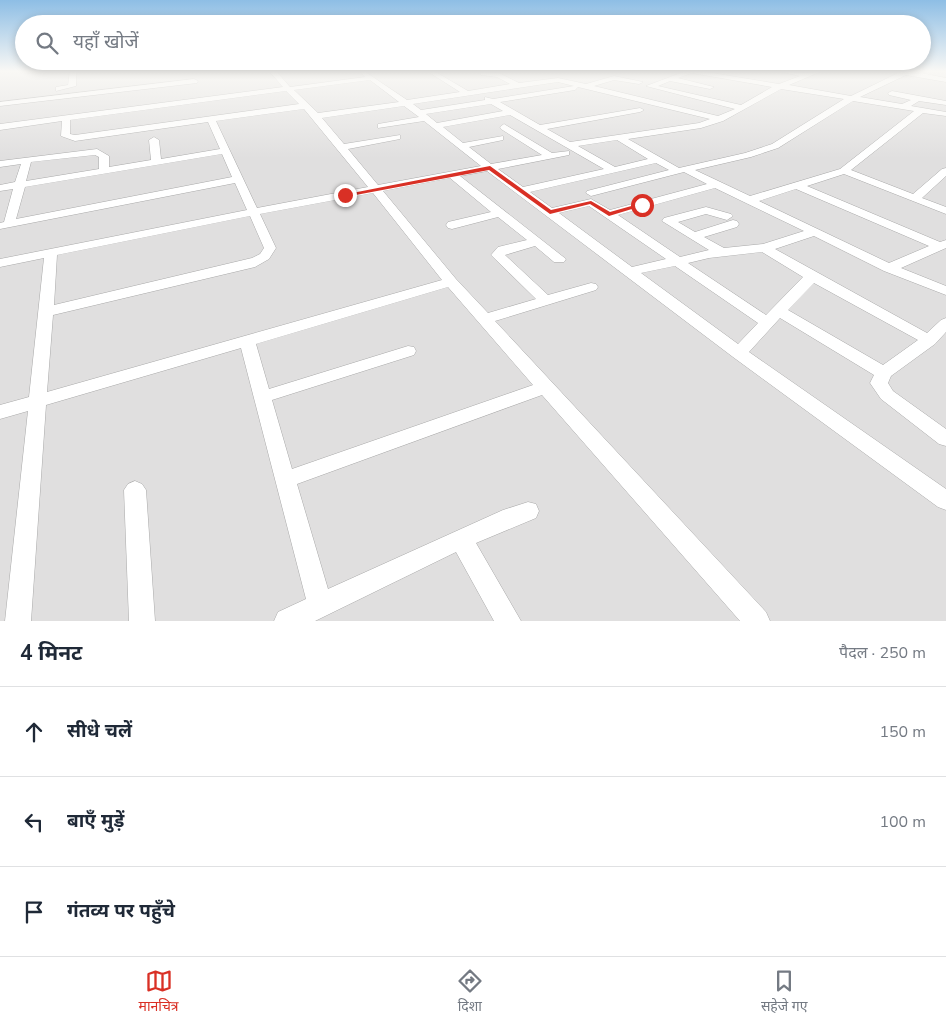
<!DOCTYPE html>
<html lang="hi">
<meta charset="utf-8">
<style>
:root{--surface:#fff;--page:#f2f2f3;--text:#1f2937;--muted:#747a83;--line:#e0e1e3;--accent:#d93025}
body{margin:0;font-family:"Nunito Sans","Noto Sans Devanagari",sans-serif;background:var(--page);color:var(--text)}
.stop{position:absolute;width:15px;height:15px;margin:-11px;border:4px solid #d93025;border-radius:50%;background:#fff}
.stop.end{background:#d93025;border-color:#fff;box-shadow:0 1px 5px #0008}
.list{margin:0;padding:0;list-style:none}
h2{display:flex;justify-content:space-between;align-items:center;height:65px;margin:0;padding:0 20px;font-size:21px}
h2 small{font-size:16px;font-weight:400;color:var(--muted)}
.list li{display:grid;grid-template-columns:32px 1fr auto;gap:15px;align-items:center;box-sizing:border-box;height:90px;padding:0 20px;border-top:1px solid var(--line)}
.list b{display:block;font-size:19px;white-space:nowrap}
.list em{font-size:16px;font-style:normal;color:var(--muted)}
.icon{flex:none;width:28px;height:28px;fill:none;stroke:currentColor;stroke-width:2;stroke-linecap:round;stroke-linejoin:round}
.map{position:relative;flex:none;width:946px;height:621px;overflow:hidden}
.search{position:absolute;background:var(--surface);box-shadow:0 2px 8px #0003;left:15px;right:15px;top:15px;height:55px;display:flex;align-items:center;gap:12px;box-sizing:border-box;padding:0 18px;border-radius:28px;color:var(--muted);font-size:19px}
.sheet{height:335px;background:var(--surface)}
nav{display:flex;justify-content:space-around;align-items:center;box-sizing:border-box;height:70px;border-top:1px solid var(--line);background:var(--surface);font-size:14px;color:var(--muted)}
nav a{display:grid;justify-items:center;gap:2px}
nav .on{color:var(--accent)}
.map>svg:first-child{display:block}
</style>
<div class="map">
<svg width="946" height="621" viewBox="0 0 946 621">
<rect width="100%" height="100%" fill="#f2f0e8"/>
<!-- residential -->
<path fill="#e0dfdf" d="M0 71H946V621H0Z"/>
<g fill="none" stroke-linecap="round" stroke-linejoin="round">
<!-- minor casing -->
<g stroke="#a9a9a9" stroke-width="1">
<path id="minor" d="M70 71H76V86L56 91V87L68 85Z
M269 71H276L290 87 365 77 361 73 364 71 407 100 460 92 427 71H434L468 91 510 84 497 77 481 75 480 74 483 72 499 73 519 83 558 78 586 84 614 76 643 82 639 84 614 80 594 86 718 116 735 109 646 86 686 71H700L779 84 800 76 777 71 807 73 822 71 789 85 851 96 898 73 895 71H911L946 78V82L906 75 860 97 902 104 911 100 889 95 888 93 892 91 946 101V105L919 101 911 106 946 112V116L923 113 851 170 913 194 942 169 946 168V176L922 198 946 207V214L844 174 807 186 940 242 946 240V248L901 268 946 286V295L884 271 814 236 775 249 927 333 941 320 946 318V332L935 344 891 376 888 383 893 391 946 429V446L939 444 881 399 870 383 874 375 780 318 749 352 946 489V510L938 507 733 357 487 171 460 176 566 259 564 262H554L535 246 505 255 548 295 591 283 596 284 598 287 596 290 495 321 766 612 770 621H740L542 395 297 484 328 589 503 510 528 502 536 504 539 511 536 518 476 543 521 621H494L456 552 315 621H274L278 612 306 599 241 348 46 405 31 621H5L28 411 0 419V405L29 397 44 258 0 267V259L247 210 235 183 0 229V223L4 222 13 189 0 191V185L15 182 21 164 0 167V161L97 149 109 156V167L151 160 149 140 154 137 159 140 161 159 220 149 208 122 75 141 61 136 62 121 0 130V124L283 87ZM692 73 772 87 741 105 658 86 670 81 710 89 714 87 678 78ZM370 80 399 102 318 113 294 90ZM558 82 574 86 493 99 485 97V100L421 110 413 104ZM578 87 710 119 699 123 570 142 547 129 640 112 644 110 640 108 540 125 500 102 575 90ZM781 89 844 99 772 144 745 153 679 168 628 139 701 128 723 121ZM286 91 299 104 75 135 70 134V120ZM853 101 914 111 840 169 750 196 695 170 751 157 778 148ZM491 104 503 111 437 123 426 114ZM404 106 419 117 378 124V128L424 121 481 166 378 185 348 149 400 139V135L344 144 322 118ZM304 109 368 187 257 208 216 121ZM510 115 604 169 523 187 498 169 569 155V151L552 153 504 124 500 127 501 129 542 155 491 164 469 147 503 140V136L463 143 443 127ZM617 140 648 159 615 167 578 146ZM222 154 232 177 16 219 25 187ZM95 155 99 157V169L26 181 31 162ZM656 163 669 170 587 191 586 193 591 196 684 172 707 184 610 210 591 199 552 208 530 192ZM450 178 491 212 448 222 446 225 448 228 452 229 498 217 527 240 498 247 491 255 536 299 488 313 456 279 383 191ZM715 188 804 231 763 244 724 248 704 237 737 227 739 224 737 221 733 220 695 232 678 222 706 214 727 220 733 216 731 214 706 207 664 218 662 221 709 250 680 257 618 215ZM796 189 929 246 889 263 759 201ZM373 193 442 280 47 392 53 315 255 267 269 259 276 248 260 214ZM589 206 666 259 632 267 559 213ZM250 216 264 248 260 254 252 258 54 305 57 255ZM762 252 803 277 766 315 688 263 709 258ZM675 266 758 323 738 344 641 273ZM814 283 918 340 883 365 788 310ZM448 287 533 385 292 469 272 400 414 355 416 351 414 347 408 346 269 389 256 344Z
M194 79 198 81 197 83 0 106V102Z
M135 481 142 484 146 490 155 621H129L124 490 128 484Z"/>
</g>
<!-- minor -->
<use href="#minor" fill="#fff" fill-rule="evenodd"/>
</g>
<!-- sky -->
<linearGradient id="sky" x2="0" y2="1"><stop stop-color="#8ebee5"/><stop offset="0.45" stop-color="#f9f8f5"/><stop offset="1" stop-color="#f9f8f5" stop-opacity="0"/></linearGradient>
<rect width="946" height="158" fill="url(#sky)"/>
<!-- route -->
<path fill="#d93025" d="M490 166 551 210 591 201 610 212 642 203 645 205 609 216 590 204 550 214 489 170 345 197 342 195Z"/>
</svg>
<div class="stop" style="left:642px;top:205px"></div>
<div class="stop end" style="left:345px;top:195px"></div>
<div class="search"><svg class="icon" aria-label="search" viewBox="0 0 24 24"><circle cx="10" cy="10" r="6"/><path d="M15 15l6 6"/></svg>यहाँ खोजें</div>
</div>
<section class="sheet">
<h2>4 मिनट<small>पैदल · 250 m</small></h2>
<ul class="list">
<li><svg class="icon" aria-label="ahead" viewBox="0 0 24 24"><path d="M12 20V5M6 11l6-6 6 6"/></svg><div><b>सीधे चलें</b></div><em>150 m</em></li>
<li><svg class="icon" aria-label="left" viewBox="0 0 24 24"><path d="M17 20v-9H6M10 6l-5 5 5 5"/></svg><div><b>बाएँ मुड़ें</b></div><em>100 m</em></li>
<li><svg class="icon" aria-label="arrive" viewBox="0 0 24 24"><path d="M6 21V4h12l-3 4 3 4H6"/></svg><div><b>गंतव्य पर पहुँचे</b></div></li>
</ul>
</section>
<nav>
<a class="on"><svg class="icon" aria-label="map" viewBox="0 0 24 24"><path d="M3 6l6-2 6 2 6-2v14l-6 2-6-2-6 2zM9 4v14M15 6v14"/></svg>मानचित्र</a>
<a><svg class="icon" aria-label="directions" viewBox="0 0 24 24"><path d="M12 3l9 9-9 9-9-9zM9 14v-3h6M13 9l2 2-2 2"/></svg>दिशा</a>
<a><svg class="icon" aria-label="saved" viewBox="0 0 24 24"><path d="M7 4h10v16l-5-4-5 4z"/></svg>सहेजे गए</a>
</nav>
